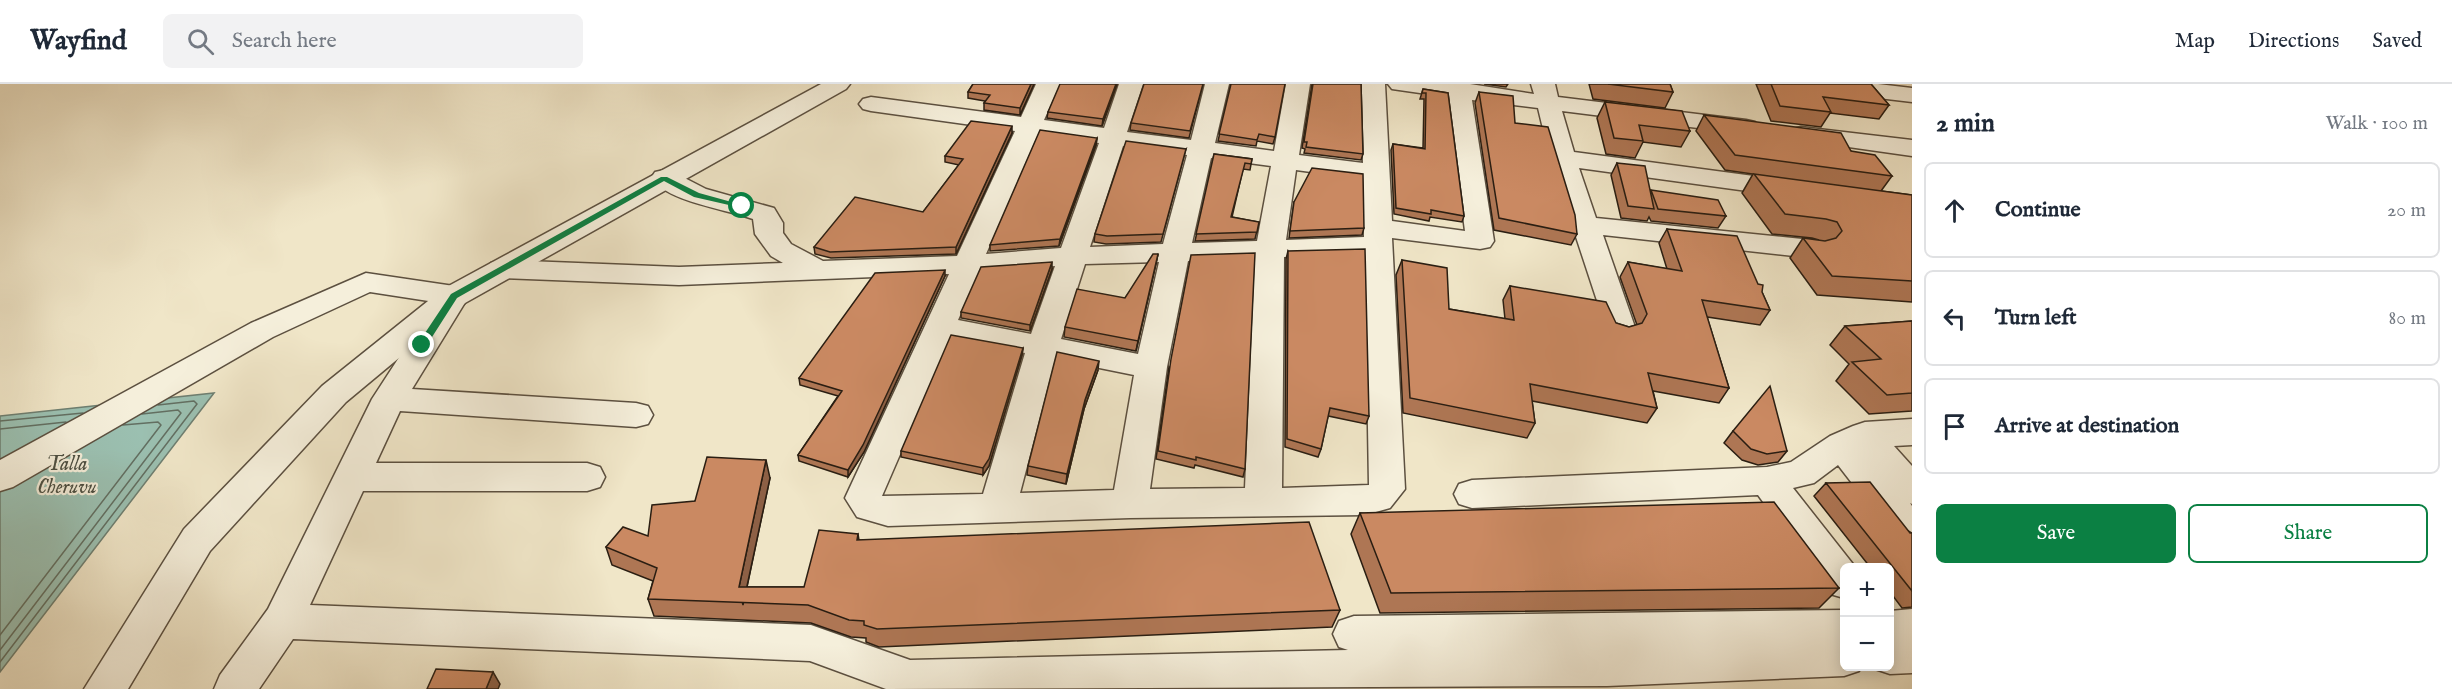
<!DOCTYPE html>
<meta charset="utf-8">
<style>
:root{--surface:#fff;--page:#f2f2f3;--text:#1f2937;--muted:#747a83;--line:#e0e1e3;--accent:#0b8043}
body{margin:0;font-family:"IM FELL English",serif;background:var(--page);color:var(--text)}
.controls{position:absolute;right:18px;bottom:18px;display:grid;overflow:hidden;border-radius:9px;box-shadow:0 3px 15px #0003}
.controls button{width:54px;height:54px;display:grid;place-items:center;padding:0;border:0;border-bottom:2px solid var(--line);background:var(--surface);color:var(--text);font:30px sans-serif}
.stop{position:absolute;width:18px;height:18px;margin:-14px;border:4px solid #0b8043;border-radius:50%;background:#fff}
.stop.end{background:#0b8043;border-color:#fff;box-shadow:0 2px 6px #0008}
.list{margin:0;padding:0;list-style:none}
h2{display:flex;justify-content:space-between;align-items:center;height:78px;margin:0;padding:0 24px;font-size:26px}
h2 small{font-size:20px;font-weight:400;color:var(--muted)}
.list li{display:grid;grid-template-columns:39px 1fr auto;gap:18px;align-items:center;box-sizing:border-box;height:96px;margin:0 12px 12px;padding:0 12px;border:2px solid var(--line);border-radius:9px}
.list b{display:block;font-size:22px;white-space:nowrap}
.list em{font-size:20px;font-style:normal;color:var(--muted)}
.actions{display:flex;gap:12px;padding:18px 24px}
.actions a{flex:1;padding:14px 0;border:2px solid var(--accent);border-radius:9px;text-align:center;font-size:21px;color:var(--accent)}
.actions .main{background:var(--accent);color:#fff}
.icon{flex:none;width:33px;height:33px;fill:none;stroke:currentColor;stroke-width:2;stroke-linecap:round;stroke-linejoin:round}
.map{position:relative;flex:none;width:1912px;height:605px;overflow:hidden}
header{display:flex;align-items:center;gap:36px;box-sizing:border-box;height:84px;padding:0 30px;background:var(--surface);border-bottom:2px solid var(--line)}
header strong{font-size:28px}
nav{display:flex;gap:33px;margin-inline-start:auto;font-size:21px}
.search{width:420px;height:54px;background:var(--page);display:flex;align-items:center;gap:15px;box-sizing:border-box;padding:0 21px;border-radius:9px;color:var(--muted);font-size:22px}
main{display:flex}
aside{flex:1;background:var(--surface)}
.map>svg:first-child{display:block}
</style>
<header>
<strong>Wayfind</strong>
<div class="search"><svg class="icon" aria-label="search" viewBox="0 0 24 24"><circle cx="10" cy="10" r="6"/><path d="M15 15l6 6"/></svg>Search here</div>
<nav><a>Map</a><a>Directions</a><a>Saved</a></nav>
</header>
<main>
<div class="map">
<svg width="1912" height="605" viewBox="0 0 1912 605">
<rect width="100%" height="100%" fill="#f0e6c8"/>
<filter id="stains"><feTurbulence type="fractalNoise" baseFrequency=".00333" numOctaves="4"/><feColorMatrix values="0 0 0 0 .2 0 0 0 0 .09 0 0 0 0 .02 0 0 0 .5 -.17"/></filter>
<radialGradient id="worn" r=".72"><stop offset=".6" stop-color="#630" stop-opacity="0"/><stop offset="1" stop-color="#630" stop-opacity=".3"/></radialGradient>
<!-- water -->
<path fill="#9bc0b1" stroke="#6e7f71" stroke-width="1.5" d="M214 309 0 588V332Z"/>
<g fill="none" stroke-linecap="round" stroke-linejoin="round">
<!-- shore -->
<path stroke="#626f62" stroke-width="1.5" d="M0 337 83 329
M0 345 66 338
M0 551 161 341 158 338 123 341
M0 566 181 329 178 326 142 330
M0 578 197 320 194 317 158 321"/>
<!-- minor casing -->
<g stroke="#5c5040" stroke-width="3">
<path id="minor" d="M1036 0H1060L1044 36 1104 44 1119 0H1143L1127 48 1191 56 1205 0H1229L1215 59 1274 67 1286 0H1310L1299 71 1363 79 1361 0H1385L1392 137 1465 147 1448 13 1392 5 1388 0H1470L1534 10 1531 0H1555L1558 13 1746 36 1755 38 1758 43 1755 48 1746 50 1562 27 1574 68 1791 97 1800 99 1804 105 1800 111 1791 113 1579 84 1596 134 1812 156 1822 159 1826 165 1822 171 1812 174 1603 151 1636 246 1631 253 1620 256 1609 253 1550 74 1538 24 1472 16 1494 157 1490 163 1480 165 1392 154 1405 405 1390 424 1365 431 1130 434 888 442 857 433 845 414 949 190 679 201 501 194 491 191 486 185 491 179 501 176 679 183 783 179 771 172 755 150 753 135C726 125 668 118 651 94L655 88 664 86 673 88 706 105 774 124 783 139V149L791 160 823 177 957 172 1015 47 871 27 863 25 859 20 863 15 871 13 1021 33ZM1038 50 1099 59 1061 164 986 170ZM1123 62 1187 71 1163 160 1090 163ZM1211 74 1271 82 1257 157 1192 159ZM1296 86 1363 95 1364 153 1286 156ZM1365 170 1369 401 1282 404 1284 173ZM1255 174 1245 404 1150 405 1167 283 1188 177ZM1159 178 1138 270 1061 255 1085 180ZM1055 182 1031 250 958 236 979 188ZM950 255 1025 269 983 410 882 412ZM1055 275 1134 291 1114 406 1020 409Z
M1807 0H1878L1912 4V18L1819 7 1811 5Z
M1801 43 1912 56V72L1792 55 1789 50 1792 45Z
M366 189 454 202 465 205 469 212 412 305 636 319 648 322 653 331 648 340 636 343 400 327 376 379H587L600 383 605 393 600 403 587 407H363L310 521 811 541 910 576 1348 566 1339 563 1333 550 1339 537 1354 532 1844 526V582H1861L1859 587 1844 592 1607 602 886 605 810 577 293 555 259 605H214L220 591 268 525 372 315 435 218 370 208 273 253 13 403 0 407V376L251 239Z
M1912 335V361L1894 362 1912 382V420L1910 419 1912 422V464L1899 460 1838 381 1814 399 1793 404 1856 484H1844V514L1830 510 1758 411 1472 424 1459 420 1454 410 1459 400 1472 396 1767 383 1791 378 1830 352 1853 342 1865 338Z
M1912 525V589L1890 590 1875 585 1874 582H1890V527Z"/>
</g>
<!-- tertiary casing -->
<g stroke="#5c5040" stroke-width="3">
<path id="tertiary" d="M821 0H850L846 5 465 219 346 318 210 467 128 605H84L184 445 322 302 443 205Z"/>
</g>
<!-- minor -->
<use href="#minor" fill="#f5efdb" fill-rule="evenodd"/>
<!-- tertiary -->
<use href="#tertiary" fill="#f5efdb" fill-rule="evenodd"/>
</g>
<!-- wall -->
<path fill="#ae7654" stroke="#2a1e12" stroke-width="1.5" d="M973 0H1034L1020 31 984 26V19L985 17 968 14V8Z
M1117 0 1102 42 1047 34 1048 28Z
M1203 0 1189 54 1130 46 1131 39Z
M1231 0 1275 53 1273 60 1257 57 1256 62 1218 57Z
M1312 0H1361L1363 70 1361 76 1304 69 1305 65 1302 64Z
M1484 0H1508L1506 3Z
M1589 0H1670L1673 8 1665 24 1593 15Z
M1756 0H1871L1889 21 1879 35 1830 29 1821 43 1771 37Z
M1423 5 1448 9 1464 132 1462 138 1430 133 1429 137 1394 130 1391 66 1393 60 1423 64 1424 15H1420Z
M1479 8 1515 39 1577 150 1571 161 1494 146 1475 19Z
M1605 18 1690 47 1681 63 1643 58 1635 74 1606 70 1597 34Z
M1704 31 1851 67 1892 92 1881 107 1912 111V218L1817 211 1790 174 1803 154 1819 156 1812 154 1772 150 1742 109 1753 90 1725 86 1696 47Z
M1012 49 956 170 831 174 815 170 814 163 923 128 959 81 945 78V72Z
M1097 54 1096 61 1059 162 990 167V161Z
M1186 65 1161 158 1106 160 1094 158 1095 150Z
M1214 70 1252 75 1250 86 1243 85 1232 133 1259 138 1255 155 1195 157Z
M1617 79 1650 106 1726 132 1718 144 1651 137 1649 133 1647 137 1621 134 1611 91Z
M1294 118 1364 144 1362 151 1289 154Z
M1667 145 1762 208 1770 226 1760 241 1707 233 1729 304 1719 319 1653 307 1657 324 1647 339 1532 317 1535 339 1527 354 1403 329 1396 191 1402 176 1449 225 1505 235 1503 216 1510 202 1616 239 1629 243 1637 241 1620 193 1628 178 1667 185 1659 159Z
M1288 167 1369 332 1366 340 1328 332 1321 365 1318 373 1285 363 1286 175Z
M1158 170 1136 267 1064 253 1065 243 1125 214Z
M1052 185 1030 247 961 234V228Z
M945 192 864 368 848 393 799 377 798 371 838 312 800 301 799 294Z
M1912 237V327L1869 330 1836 297 1849 280 1830 261 1845 242Z
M1023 264 1022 271 989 382 983 391 901 373V367Z
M1169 283 1245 385 1243 393 1195 381 1194 384 1156 375Z
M1098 286 1084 325 1066 400 1027 391 1028 382Z
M1733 347 1787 367 1778 378 1758 381 1742 376 1724 359Z
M770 394 747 503H804L858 450 859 456 1340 526 1332 543 879 563 866 558V554L851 553 811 539 654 532 648 515 653 497 612 481 606 463 648 452 695 417Z
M1826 399 1912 449V523L1902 524 1890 508V483H1870L1814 412Z
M1360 429 1839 504 1819 524 1380 529 1351 450Z"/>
<!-- shaded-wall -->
<path fill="#8d6045" stroke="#2a1e12" stroke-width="1.5" d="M1031 0H1034L1020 31V24Z
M1116 0H1117L1102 42 1103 35Z
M1012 42V49L956 170V163Z
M1097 54 1096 61 1059 162 1060 155Z
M1158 170 1156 180 1136 267 1138 257Z
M1052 178V185L1030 247V241Z
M945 186V192L864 368 848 393V386Z
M1023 264 1022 271 989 382 983 391V384Z
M1099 277 1098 286 1084 325 1066 400 1067 390 1085 316Z
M766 376 770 394 743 521 739 503Z
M493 588 500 600 498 605H486Z"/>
<!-- building -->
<path fill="#ca8962" stroke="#2a1e12" stroke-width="1.5" d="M973 0H1031L1020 24 984 19 990 11 968 8Z
M1060 0H1116L1103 35 1048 28Z
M1144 0H1203L1190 47 1131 39Z
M1231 0H1285L1275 53 1259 50 1257 56 1219 50Z
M1313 0H1361L1363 70 1306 63 1307 58H1304Z
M1608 0H1670L1673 8Z
M1771 0H1871L1889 21 1823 13 1831 28 1780 22Z
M1423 5 1448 9 1464 132 1431 126V130L1396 124 1393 60 1425 65 1426 9H1422Z
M1479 8 1513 12 1515 39 1548 43 1575 131 1577 150 1499 134Z
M1605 18 1682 27 1690 47 1639 41 1643 57 1614 54Z
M1704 31 1841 49 1851 67 1875 71 1892 92 1735 71Z
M971 37 1012 42 956 163 830 168 814 163 855 113 923 128 963 75 945 72Z
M1040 46 1097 54 1060 155 990 161Z
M1126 57 1186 65 1163 150 1107 152 1095 150Z
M1214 70 1252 75 1251 80 1245 79 1231 133 1259 138 1257 148 1196 150Z
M1617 79 1645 82 1654 125 1628 122Z
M1312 84 1363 90 1364 144 1290 147 1294 118Z
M1754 90 1912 111V197L1832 192 1803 154 1825 157 1836 154 1842 147 1837 138 1826 135 1785 130Z
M1651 106 1718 116 1726 132 1658 125Z
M1667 145 1737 152 1758 200 1763 201 1762 208 1770 226 1702 216 1729 304 1648 289 1657 324 1530 300 1535 339 1410 314 1402 176 1447 184 1449 225 1514 236 1510 202 1606 218 1616 239 1629 243 1642 239 1647 230 1628 178 1682 187Z
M1365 165 1369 332 1330 324 1321 365 1287 355 1288 167Z
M1255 169 1245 385 1196 373V376L1158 367 1171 275 1191 171Z
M1153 170H1158L1138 257 1065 243 1077 205 1125 214Z
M1052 178 1030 241 961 228 981 183Z
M945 186 863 361 848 386 798 371 842 307 799 294 875 189Z
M1912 237V309L1887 311 1852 278 1881 275 1845 242Z
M951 251 1023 264 989 375 983 384 901 367Z
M1057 268 1099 277 1085 316 1067 390 1028 382Z
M1770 302 1787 367 1767 370 1751 365 1733 347Z
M707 373 766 376 739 503H804L819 446 858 450 857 456 1309 438 1340 526 877 545 864 541V537L849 536 808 521 648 515 657 484 606 463 623 443 648 452 652 421 695 417Z
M1870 398 1910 449H1912V507L1826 399Z
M1774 418 1839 504 1391 509 1360 429Z
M436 585 493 588 486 605H427Z"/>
<!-- route -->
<path fill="#0b8043" d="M661 93H667L699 109 746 122 742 124 694 113 664 97 457 214 425 264H418L417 261 451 210Z"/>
<g text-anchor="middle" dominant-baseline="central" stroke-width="4.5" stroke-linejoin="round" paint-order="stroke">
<!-- water labels -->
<g font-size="20" font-style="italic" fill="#4c4f42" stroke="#f5efdb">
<text x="67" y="380">Talla<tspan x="67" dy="23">Cheruvu</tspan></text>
</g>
</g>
<rect width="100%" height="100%" filter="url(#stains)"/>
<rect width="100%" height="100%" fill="url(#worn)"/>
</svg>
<div class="controls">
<button>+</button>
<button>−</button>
</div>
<div class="stop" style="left:742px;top:122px"></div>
<div class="stop end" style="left:422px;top:261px"></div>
</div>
<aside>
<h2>2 min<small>Walk · 100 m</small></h2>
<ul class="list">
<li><svg class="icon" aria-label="ahead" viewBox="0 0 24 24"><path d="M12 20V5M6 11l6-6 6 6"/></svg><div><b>Continue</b></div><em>20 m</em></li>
<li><svg class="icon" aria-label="left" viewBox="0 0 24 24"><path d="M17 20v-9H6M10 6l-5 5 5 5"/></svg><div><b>Turn left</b></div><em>80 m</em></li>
<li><svg class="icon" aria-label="arrive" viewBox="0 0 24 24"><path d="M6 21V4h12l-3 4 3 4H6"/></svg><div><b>Arrive at destination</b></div></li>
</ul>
<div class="actions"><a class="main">Save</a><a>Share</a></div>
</aside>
</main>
